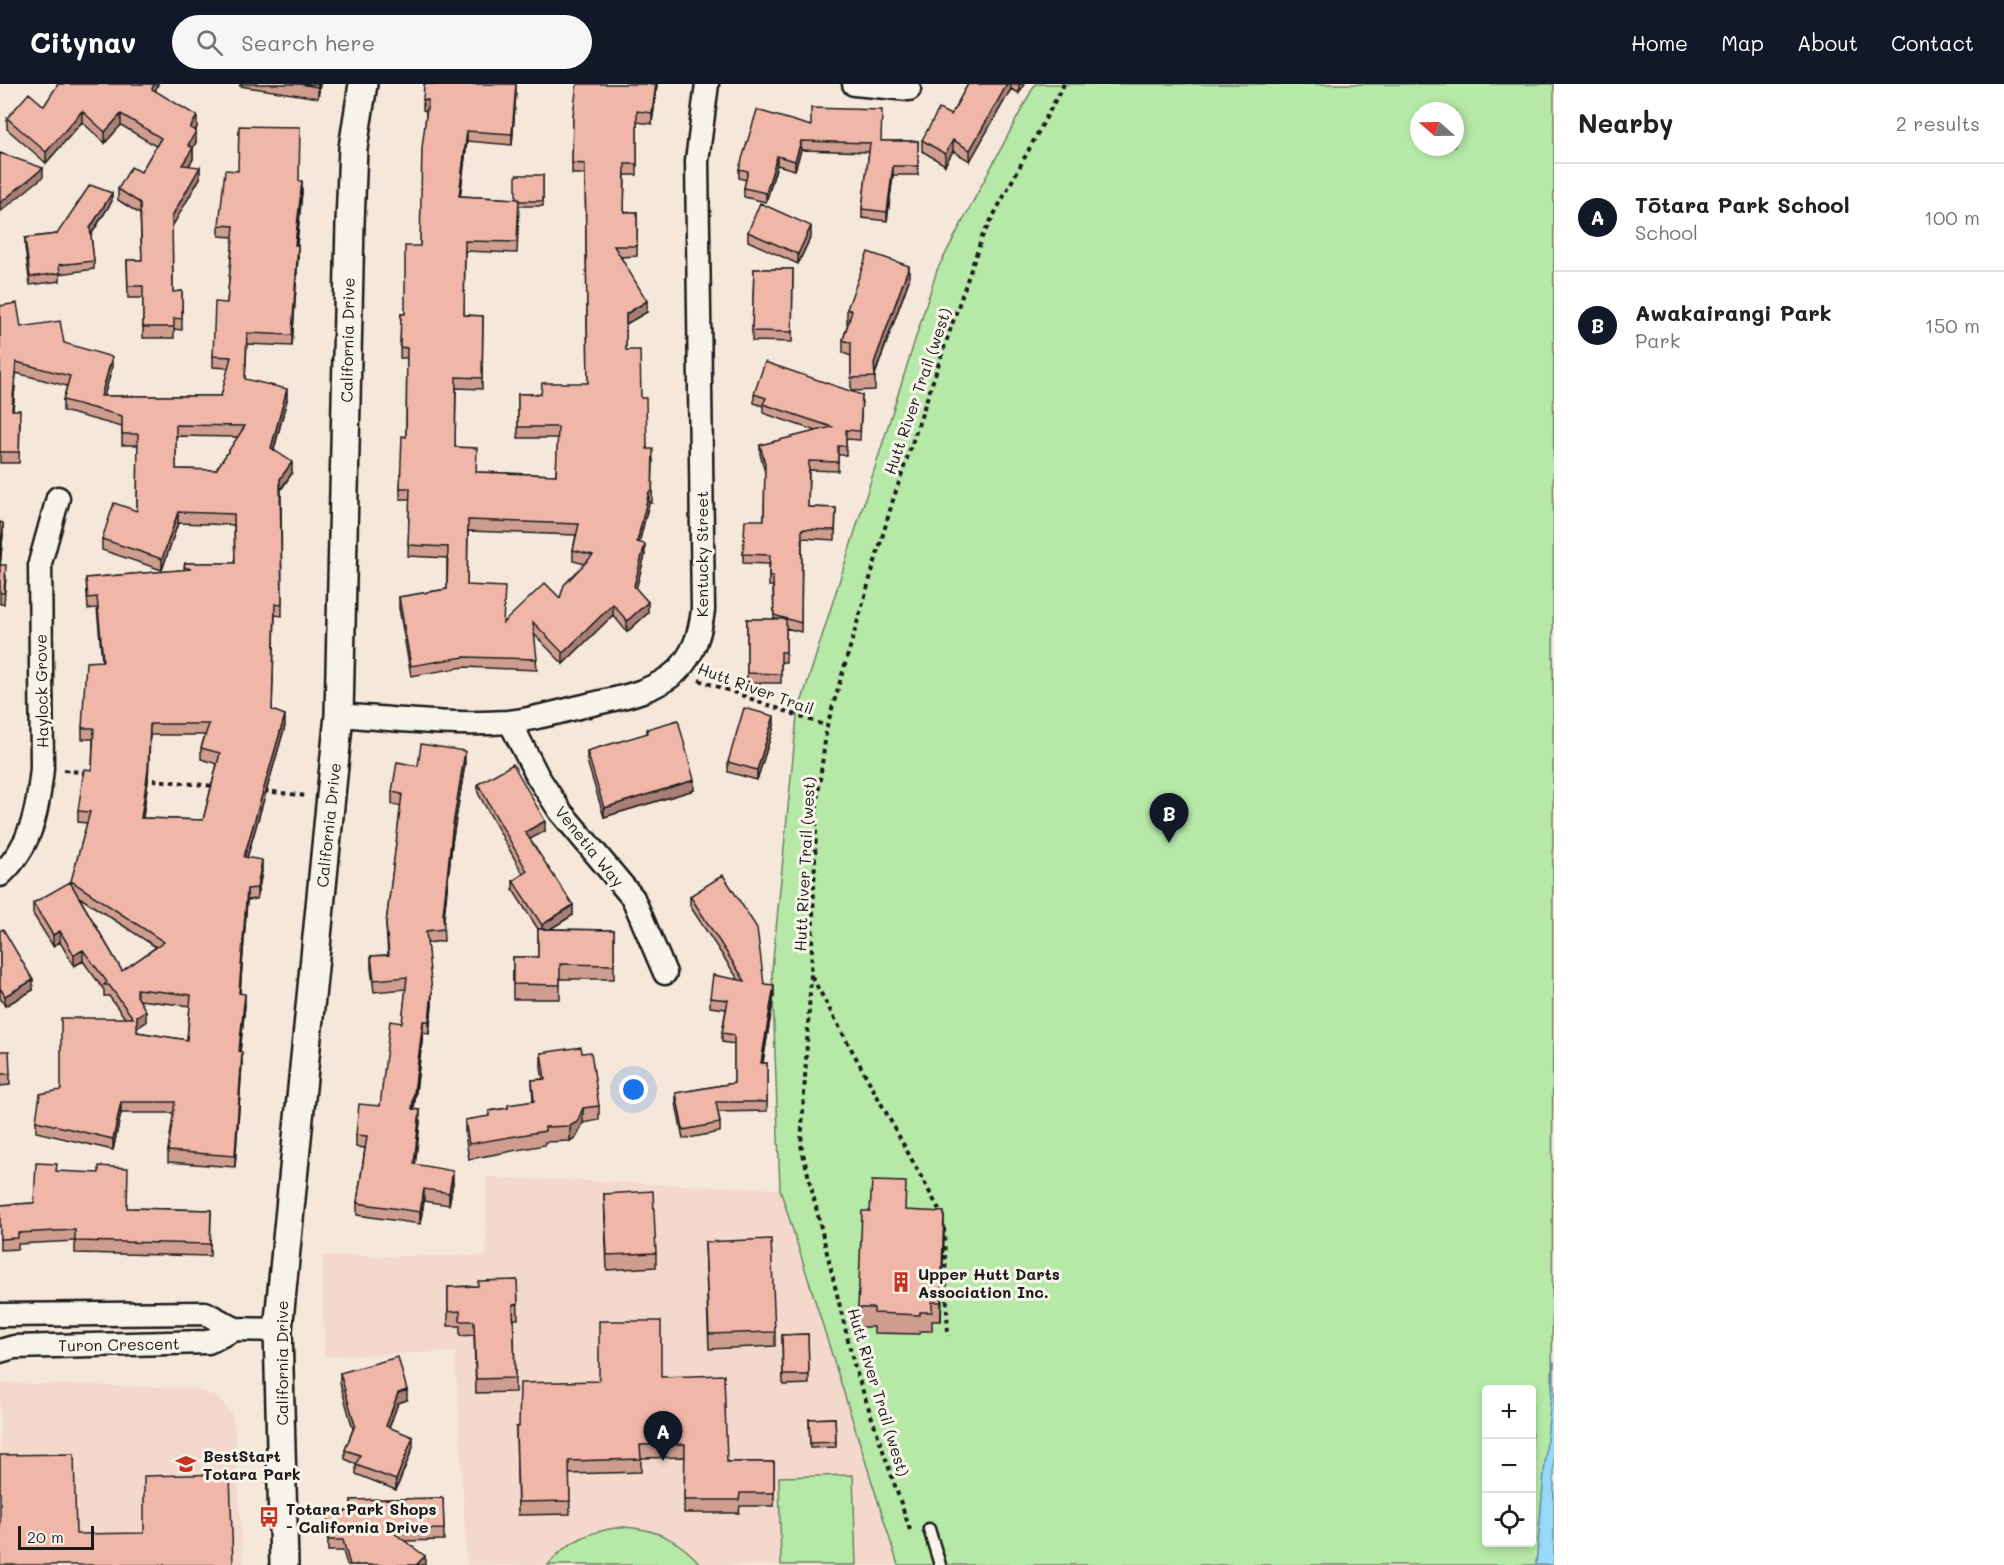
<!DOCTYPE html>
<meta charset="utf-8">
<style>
:root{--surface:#fff;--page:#f6f6f6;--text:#202124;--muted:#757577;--line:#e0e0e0;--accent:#111827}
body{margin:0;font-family:Mali,sans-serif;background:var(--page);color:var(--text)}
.controls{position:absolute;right:18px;bottom:18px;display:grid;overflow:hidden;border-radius:6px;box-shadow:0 3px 9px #0003}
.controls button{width:54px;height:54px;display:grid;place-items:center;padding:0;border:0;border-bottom:2px solid var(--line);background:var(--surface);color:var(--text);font:30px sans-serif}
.compass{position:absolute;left:1410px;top:18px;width:54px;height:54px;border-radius:50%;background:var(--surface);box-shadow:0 3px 9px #0003;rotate:290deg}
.scale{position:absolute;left:18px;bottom:15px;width:76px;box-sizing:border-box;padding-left:6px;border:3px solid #1c1c1c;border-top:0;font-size:16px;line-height:21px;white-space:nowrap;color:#1c1c1c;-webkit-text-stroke:4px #f7f3e8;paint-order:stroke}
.you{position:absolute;left:634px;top:1006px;width:21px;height:21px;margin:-15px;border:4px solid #fff;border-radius:50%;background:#1a73e8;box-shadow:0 0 0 9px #1a73e833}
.badge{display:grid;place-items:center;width:39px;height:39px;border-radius:50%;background:var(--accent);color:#fff;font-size:20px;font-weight:700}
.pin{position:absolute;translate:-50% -50px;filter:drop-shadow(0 2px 3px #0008)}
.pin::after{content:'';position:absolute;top:32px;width:21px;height:18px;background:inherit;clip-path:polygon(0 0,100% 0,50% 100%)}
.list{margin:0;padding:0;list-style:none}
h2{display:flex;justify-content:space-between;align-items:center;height:78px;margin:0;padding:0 24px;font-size:26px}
h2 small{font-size:20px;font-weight:400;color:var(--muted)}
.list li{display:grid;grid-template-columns:39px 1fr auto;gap:18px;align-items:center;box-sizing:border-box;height:108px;padding:0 24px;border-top:2px solid var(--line)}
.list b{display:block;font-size:22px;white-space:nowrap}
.list p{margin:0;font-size:20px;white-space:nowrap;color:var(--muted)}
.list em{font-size:20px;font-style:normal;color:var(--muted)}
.icon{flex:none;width:33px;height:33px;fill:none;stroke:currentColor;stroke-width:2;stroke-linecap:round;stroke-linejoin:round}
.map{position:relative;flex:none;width:1554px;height:1481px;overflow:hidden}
header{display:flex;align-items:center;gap:36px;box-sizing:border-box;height:84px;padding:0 30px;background:var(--accent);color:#fff}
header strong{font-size:28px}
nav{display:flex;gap:33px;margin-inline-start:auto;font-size:21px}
.search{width:420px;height:54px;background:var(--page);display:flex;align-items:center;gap:15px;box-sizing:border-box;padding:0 21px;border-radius:33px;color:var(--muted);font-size:22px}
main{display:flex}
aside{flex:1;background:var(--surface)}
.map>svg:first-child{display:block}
</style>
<header>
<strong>Citynav</strong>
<div class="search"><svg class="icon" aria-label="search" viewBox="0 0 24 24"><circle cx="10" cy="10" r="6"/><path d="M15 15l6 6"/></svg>Search here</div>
<nav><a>Home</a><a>Map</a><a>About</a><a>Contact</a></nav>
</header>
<main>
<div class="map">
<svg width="1554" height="1481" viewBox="0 0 1554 1481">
<rect width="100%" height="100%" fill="#f6e7db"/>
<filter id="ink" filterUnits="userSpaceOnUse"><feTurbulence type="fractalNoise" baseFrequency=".0167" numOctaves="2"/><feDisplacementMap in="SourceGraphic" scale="12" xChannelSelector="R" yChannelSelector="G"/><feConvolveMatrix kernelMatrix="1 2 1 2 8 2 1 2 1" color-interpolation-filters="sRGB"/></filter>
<g filter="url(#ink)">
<!-- built -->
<path fill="#f4d8cc" d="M486 1093 780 1105 898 1481H467L455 1268 324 1272 323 1172H486Z
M0 1299 193 1304 218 1313 232 1331 235 1347 243 1481H0Z"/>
<!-- green -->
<path fill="#b6e8a8" stroke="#698262" stroke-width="1.5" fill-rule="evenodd" d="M1035 0H1554L1552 1481H898L780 1105 772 886 797 632 937 186ZM1419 27H1455V63H1419ZM1486 1306H1532V1458H1486Z
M853 1391 856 1481H781L779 1393Z
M624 1443C656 1445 680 1456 701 1481H548C568 1456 593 1446 624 1443Z"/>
<!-- water -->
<path fill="#97d9f9" stroke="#668da1" stroke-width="1.5" d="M1554 1277V1481H1536Z"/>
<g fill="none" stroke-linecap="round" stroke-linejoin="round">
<!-- service casing -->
<g stroke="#1c1c1c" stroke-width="15">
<path id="service" d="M929 1445 940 1481"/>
</g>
<!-- minor casing -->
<g stroke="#1c1c1c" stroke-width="27">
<path id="minor" d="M854 0 909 5
M339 631C395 635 452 642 508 638 537 635 568 625 597 619 624 613 655 607 677 587 694 570 700 550 703 526L697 77 707 0
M510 638 538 693 560 727 633 814 665 889
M0 791C32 762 38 725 42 684L40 479 58 414
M0 1231 205 1229 235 1245
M0 1267 14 1263 208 1258 235 1245 278 1246"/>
</g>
<!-- tertiary casing -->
<g stroke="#1c1c1c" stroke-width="32">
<path id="tertiary" d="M284 1481 278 1246 339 631 350 139 353 64 363 0"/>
</g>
<!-- path -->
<path stroke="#1c1c1c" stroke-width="4" stroke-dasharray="4.5 4.5" stroke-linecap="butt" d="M699 596 827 642
M64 686 86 689
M144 695 214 702
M264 707 307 712
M812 893 942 1131
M944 1144 948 1252
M910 1446 854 1281 801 1061 811 891 817 718 827 642 893 416 946 258 982 153 1064 0"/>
<!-- service -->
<use href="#service" stroke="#f7f3e8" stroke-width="10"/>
<!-- minor -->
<use href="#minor" stroke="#f7f3e8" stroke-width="22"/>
<!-- tertiary -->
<use href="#tertiary" stroke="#f7f3e8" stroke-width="27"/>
</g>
<!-- wall -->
<path fill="#ce9d90" stroke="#1c1c1c" stroke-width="1.5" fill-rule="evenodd" d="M158 0 155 7 197 43 195 47 196 58 193 64V75L189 82 200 94 172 142 173 208 182 207V246L174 245V254H143V214H128L127 176H142L140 130 118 116V105L141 88 156 62 121 41 105 59 82 38 46 79 7 45V34L44 22Z
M240 0H320L318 14 240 2Z
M657 0 652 40 637 38V91H625L624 128H637V172L621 173 647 228 626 240V266L641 314 647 365 653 376 652 419H649L639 458 645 471 636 504 648 529 627 548 613 531 563 580 534 550 537 586 464 583 411 592 399 524V513L447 505V474L408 472 410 415H400V404L406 353 407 274H400L401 230H405L420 162 426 27 423 26V16L516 8 512 61 467 57 460 112 516 115 543 91V122H519L517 169 465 167 464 231 483 232 482 305 456 304 455 363 477 388 556 391 558 354H518V310H541L588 299 585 90H572L573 31ZM468 447 576 451 573 466V477L585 480 560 514 504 539 467 501Z
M968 0H1024L1019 9 1011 5 970 77 953 67 945 81 922 67V56L951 31Z
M811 42 881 57H918V91H893L887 137 862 134V125L869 68 801 66 795 86 777 81 766 118 744 113V104L746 96 739 94V85Z
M299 97 302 108 297 161 298 172 292 262 247 260 245 295 287 316 274 366 292 389 281 406 282 532 275 531 272 626 285 642 247 774 262 787 257 815 247 816 240 909 245 921 240 967 242 979 235 1083 168 1078V1067L174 1029H121L113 1066 36 1048V1037L61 1006 125 934 109 912H104V906L83 877 74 882 60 858 53 862 33 830V819L71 799 87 739 78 738V727L92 686 93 655H82V644L102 577 97 524 88 525 86 494 184 486 185 479H235L234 441 178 439 162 486 102 466V455L137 427 138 361H122V343L63 327V316L67 302 16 289 13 326 20 337 19 379H0V222L21 243 64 259 112 284 104 312H221L229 284 213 283V272L227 219 233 153 219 152V141ZM176 352 238 353 216 386 176 385ZM150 651H205L201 664V675L217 680 203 736 143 734 148 697ZM79 813 156 863 122 887ZM139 916 190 922 187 956 137 948V943L146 938Z
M112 117 91 151 94 177V185L60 190V197L30 201 25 163V154L57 150Z
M748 148 811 152 798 180 748 157Z
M754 185H793L792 258 752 257Z
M909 196 875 291V306L851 307V272L843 269V256L848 239H847V225Z
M754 310 862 311 860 356 846 355V371H838V387L809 386 808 423 836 424 835 456 802 454 801 548 786 544V578H781V599H747V535H774L773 502H769V480L743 479V470L764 436 765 388 760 370V361L816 347 763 329V322L754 319Z
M0 438 3 450 0 481 6 492 4 520H0Z
M774 642 757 696 728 688V678Z
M647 645 694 706 604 733 587 677V667L647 650Z
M465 680 452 759 443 838 444 857 427 859 432 921 429 950 423 949 414 1025 420 1038 415 1080 453 1099 449 1121 424 1117 420 1140 357 1131V1119L365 1064 356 1063V1051L380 1022 402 939 406 905 374 908 371 884V872L388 871 386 840 401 722 392 720V708L418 682Z
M478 700 545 747 529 755 573 831 550 845 614 846V895H560V915H513V873H538V845L513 806V797L523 790 478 709Z
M690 812 774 911 763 979H767V1027L718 1028 720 1039V1048L683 1055 676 1019V1009L734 999V960L722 958V949L726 925 710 923V914L738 895 690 822Z
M0 847 33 906 5 922 0 914Z
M0 967 10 990V1001L0 1002Z
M541 969H582L599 1022V1036L583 1039 577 1052 570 1057 545 1058V1061L469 1075 465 1050V1036L489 1033V1027L508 1024 533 1018 532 996 543 995 541 984Z
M57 1087 128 1124 211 1126 210 1172 75 1169V1157L18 1160V1165L0 1166V1121L34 1119Z
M604 1110 656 1169V1183L607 1186Z
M906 1126 944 1147 941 1237H932V1247H920V1250L874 1249V1243H858V1224Z
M705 1158 775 1248V1262L709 1265Z
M517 1196 518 1235H514L515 1308 476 1309 474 1251 460 1252V1242H448V1203L478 1202Z
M808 1250 809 1300 783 1301 782 1251Z
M340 1289 407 1316 398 1319 389 1344 413 1363 396 1406 356 1390V1380L345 1375V1366L353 1345 340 1299Z
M661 1293 727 1378H774V1422H740L739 1429H684L685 1373 641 1374V1388L569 1390 570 1430 518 1431 516 1343H519L599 1297Z
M835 1334 836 1363 810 1364 809 1335Z
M443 1414 444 1456 405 1457 425 1481H347L343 1467H328L327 1428 351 1427V1416Z"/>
<!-- shaded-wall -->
<path fill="#a87f76" stroke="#1c1c1c" stroke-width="1.5" d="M154 0H158L152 16V5Z
M318 0H320L318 14Z
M516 0V8L512 61V50Z
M656 0H657L652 40V29Z
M1007 0H1011V5L970 77V66Z
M1019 0H1024L1019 9Z
M82 27V38L46 79V68Z
M121 30V41L105 59V48Z
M197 32V43L190 55V44Z
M196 47V58L193 64V75L182 93V81L188 61Z
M467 47V57L459 123V112Z
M953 56V67L945 81V70Z
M801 57V66L795 86V77Z
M777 72V81L766 118V109Z
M893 82V91L887 137V128Z
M200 83V94L172 143V132Z
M43 84V93L0 128V119Z
M302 97V108L295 172V161Z
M112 109V117L90 152V144Z
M811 142V152L798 180V170Z
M298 161V172L292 262V251Z
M909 182V196L874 292V279Z
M647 217V228L626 240V230Z
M112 273V284L101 323V312Z
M16 278V289L12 337V326Z
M287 305V316L271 375V364Z
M292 378V389L280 406V395Z
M649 408V419L637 468V458Z
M178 428V439L162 486V475Z
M3 439V450L0 484V473Z
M645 460V471L634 513V502Z
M648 518V529L627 548V537Z
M613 520V531L563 580V569Z
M285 631V642L244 784V773Z
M774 632V642L757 696V686Z
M150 640 148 697 141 745V734Z
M465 667V680L452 759 443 844V831L452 747Z
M694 696V706L604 733V724Z
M545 737V747L525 758V748Z
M262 776V787L257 815V804Z
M247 805V816L239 920V909Z
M573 821V831L542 850V841Z
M60 847V858L53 862V851Z
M83 866V877L74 882V871Z
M33 896V906L5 922V912Z
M774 901V911L761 989V979Z
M432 908V921L429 950V937Z
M245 910V921L239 978V967Z
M146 927V938L137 944V932Z
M423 937V949L412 1038V1025Z
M242 968V979L235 1083V1072Z
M121 1018V1029L113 1066V1055Z
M583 1024V1039L577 1052 570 1057V1042Z
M420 1026V1038L414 1092V1080Z
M453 1087V1099L449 1121V1109Z
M424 1105V1117L420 1140V1128Z
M944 1128V1147L941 1237V1218Z
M407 1306V1316L398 1319 386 1352V1342L398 1309Z
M413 1353V1363L396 1406V1396Z
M425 1472V1481H416Z"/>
<!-- building -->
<path fill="#f0b6a8" stroke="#1c1c1c" stroke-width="1.5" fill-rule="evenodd" d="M58 0H154L152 5 197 32 190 44 196 47 188 61 193 64 182 81 200 83 172 132 173 208 182 207V235L174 234V243H143V202H128L127 176H142L140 119 118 105 131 83 141 88 161 54 121 30 105 48 82 27 46 68 7 34 29 9 44 22Z
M300 0H318V3Z
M424 0H516L512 50 467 47 459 112 519 115 517 158 465 157 464 231 483 232 482 294 456 293 455 363 477 364 476 388 556 391 558 343H518V310H541L542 299H588L585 80 572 79 573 31 577 0H656L652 29 637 27V80H625L624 128H637V162H614L647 217 626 230V266H640L641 314H646L647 365H653L652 408H649L637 458 645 460 634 502 648 518 627 537 613 520 563 569 533 538 537 575 464 573 411 582 399 513 447 505 448 463 408 461 410 404H400L402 352 406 353 407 264 400 263 401 230H405V162H420L422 64 428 16H423ZM468 436 579 440 573 466 593 471 564 501 560 514 545 499 503 539 505 503 467 501Z
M968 0H1007L970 66 953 56 945 70 922 56 939 25 951 31Z
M811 24 882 26 881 57H918V82H893L887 128 862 125 870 59 801 57 795 77 777 72 766 109 744 104 748 87 739 85 757 26 811 42Z
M239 42 300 43 299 97H302L295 161H298L292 251 247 249 245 295 287 305 271 364 292 378 280 395 282 521 275 520 272 626 285 631 244 773 262 776 257 804 247 805 239 909 245 910 239 967 242 968 235 1072 168 1067 175 1018H121L113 1055 36 1037 40 1010 61 1006V934H133L109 901H104L107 898 83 866 74 871 60 847 53 851 33 819 70 798 122 887 164 858 71 797 90 728 78 727 84 685 92 686 94 644H82L86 578 103 577 97 513 88 514 86 494 191 485 184 483 185 479H235L234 430 178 428 162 475 102 455 114 419 137 427 138 350H122V332L63 316 70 292 16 278 12 326H20L19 368H0V222L17 219 21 243 60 237 64 259 112 273 101 312H221L231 273 213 272 215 218 227 219 234 142 219 141 225 86 238 87ZM176 341 245 342 216 386 176 385ZM150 640H209L201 664 220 669 203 736 141 734 148 686ZM137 905 191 911 187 956 137 948V932L146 927 137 912Z
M0 69 43 84 0 119Z
M516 91H543V117H519V115H516Z
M90 101 112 109 90 144 94 177 59 181 60 189 30 193 25 154 57 150Z
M760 119 811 142 798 170 748 148Z
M868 168 909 182 874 279 875 293 851 294V259L843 256 852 227 847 225Z
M754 185H793L792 248 752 247Z
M765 278 862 311 860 347 846 346V362H838V378L809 377 808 423 836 424 835 446 802 445 801 539 774 531 773 493H769L770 471 743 470 745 436H764L765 379 760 361 832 343 763 320 766 314 754 310Z
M0 438 3 439 0 473Z
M0 481H6L4 509H0Z
M747 535H786V568H781V590L747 589Z
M744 624 774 632 757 686 728 678Z
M678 636 694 696 604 724 587 667 648 649 647 645Z
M421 660 465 667 452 747 443 831 444 845 426 847 432 908 429 937H423L412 1025 420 1026 414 1080 453 1087 449 1109 424 1105 420 1128 357 1119 367 1052 356 1051 359 1020 380 1022 390 937 402 939 407 893 374 896 371 872 389 871 386 840 402 710 392 708 397 678 418 682Z
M513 680 545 737 525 748 573 821 542 841 513 797 527 787 478 700Z
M723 791 757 844 764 900 774 901 761 979H767V1018H716L720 1039 683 1046 676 1009 734 999V951L722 949 728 916 710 914 713 891 745 897 690 812Z
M3 845 33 896 5 912 0 904V847Z
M538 845 614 846V881L560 880V901L513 900V873H538Z
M581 963 582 969 591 968 599 1022 583 1024 577 1038 570 1042 545 1043V1047L469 1060 465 1036 489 1032V1027L508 1024V1021L534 1017 532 996 545 995 541 969Z
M0 967H9L10 990H0Z
M36 1079 57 1080 56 1087 99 1089V1082L128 1084 127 1124 211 1126 210 1160 75 1157V1146L18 1149V1154L0 1155V1121L34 1119Z
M872 1097 906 1098 905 1126 944 1128 941 1218H932V1228H920V1231L874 1229V1224H858L862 1127H870Z
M653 1107 656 1169 607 1171 604 1110Z
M771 1155 775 1248 709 1250 705 1158Z
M517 1196 518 1220 513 1221 515 1294 476 1295 474 1237H460V1227L448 1228V1203L478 1202V1197Z
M599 1237H661V1293L724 1291 727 1378H774V1409H740L739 1416H684L685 1360 640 1361 641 1375 569 1377 570 1417 518 1418 516 1343H519L520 1299 599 1297Z
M808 1250 809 1291H783L782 1251Z
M398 1273 407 1306 398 1309 386 1342 413 1353 396 1396 356 1381 360 1371 345 1366 355 1341 340 1289Z
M835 1334 836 1358 810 1359 809 1335Z
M74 1370 76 1450 144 1449V1392L230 1390 233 1481H0V1371Z
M443 1414 444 1445 390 1446 425 1472 416 1481H350L343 1456H328L327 1428 351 1427V1416Z"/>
</g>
<!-- icons -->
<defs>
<g id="building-bare" transform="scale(1.62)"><path d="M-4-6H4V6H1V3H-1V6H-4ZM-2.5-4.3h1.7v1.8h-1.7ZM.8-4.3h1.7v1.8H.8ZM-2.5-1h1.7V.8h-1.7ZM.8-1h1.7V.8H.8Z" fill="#c8321e" stroke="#f7f3e8" stroke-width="2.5" paint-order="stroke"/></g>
<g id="school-bare" transform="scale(1.62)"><path d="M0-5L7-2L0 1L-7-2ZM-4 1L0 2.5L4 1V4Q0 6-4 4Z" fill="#c8321e" stroke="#f7f3e8" stroke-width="2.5" paint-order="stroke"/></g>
<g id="bus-bare" transform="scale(1.62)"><path d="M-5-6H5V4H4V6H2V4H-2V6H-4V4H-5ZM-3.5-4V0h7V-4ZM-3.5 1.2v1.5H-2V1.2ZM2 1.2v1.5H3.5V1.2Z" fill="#c8321e" stroke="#f7f3e8" stroke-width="2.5" paint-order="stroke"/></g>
</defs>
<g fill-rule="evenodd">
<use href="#building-bare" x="901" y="1198"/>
<use href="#school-bare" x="186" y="1380"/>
<use href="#bus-bare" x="269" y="1433"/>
</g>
<g text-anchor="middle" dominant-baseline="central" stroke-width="6" stroke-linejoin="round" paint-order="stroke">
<!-- street labels -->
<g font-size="16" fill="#1c1c1c" stroke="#f7f3e8">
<text transform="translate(347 256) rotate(-89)">California Drive</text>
<text transform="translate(917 307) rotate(-71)">Hutt River Trail (west)</text>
<text transform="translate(701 470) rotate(-90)">Kentucky Street</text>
<text transform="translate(756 604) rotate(20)">Hutt River Trail</text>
<text transform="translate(41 607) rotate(-91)">Haylock Grove</text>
<text transform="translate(328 741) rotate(-84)">California Drive</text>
<text transform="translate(590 762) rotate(51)">Venetia Way</text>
<text transform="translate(804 780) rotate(-87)">Hutt River Trail (west)</text>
<text transform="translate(119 1260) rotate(-1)">Turon Crescent</text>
<text transform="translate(281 1279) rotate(-90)">California Drive</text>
<text transform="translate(879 1308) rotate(73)">Hutt River Trail (west)</text>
</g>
<!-- poi labels -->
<g font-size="16" font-weight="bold" fill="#1c1c1c" stroke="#f7f3e8" text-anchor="start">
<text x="918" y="1189">Upper Hutt Darts<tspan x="918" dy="18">Association Inc.</tspan></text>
<text x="203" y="1371">BestStart<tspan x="203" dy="18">Totara Park</tspan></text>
<text x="286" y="1424">Totara Park Shops<tspan x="286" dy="18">- California Drive</tspan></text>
</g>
</g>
</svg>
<div class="controls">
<button>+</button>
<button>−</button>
<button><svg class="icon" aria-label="locate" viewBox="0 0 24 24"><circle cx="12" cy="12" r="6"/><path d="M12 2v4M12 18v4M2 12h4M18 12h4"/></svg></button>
</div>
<svg class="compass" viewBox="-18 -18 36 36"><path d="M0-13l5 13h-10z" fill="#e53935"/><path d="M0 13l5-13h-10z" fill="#757577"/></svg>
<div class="scale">20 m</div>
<div class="you"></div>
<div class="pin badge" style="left:663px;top:1377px">A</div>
<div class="pin badge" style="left:1169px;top:759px">B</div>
</div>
<aside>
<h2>Nearby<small>2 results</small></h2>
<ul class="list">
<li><span class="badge">A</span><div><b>Tōtara Park School</b><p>School</p></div><em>100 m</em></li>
<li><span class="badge">B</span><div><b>Awakairangi Park</b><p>Park</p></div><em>150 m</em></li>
</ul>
</aside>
</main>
